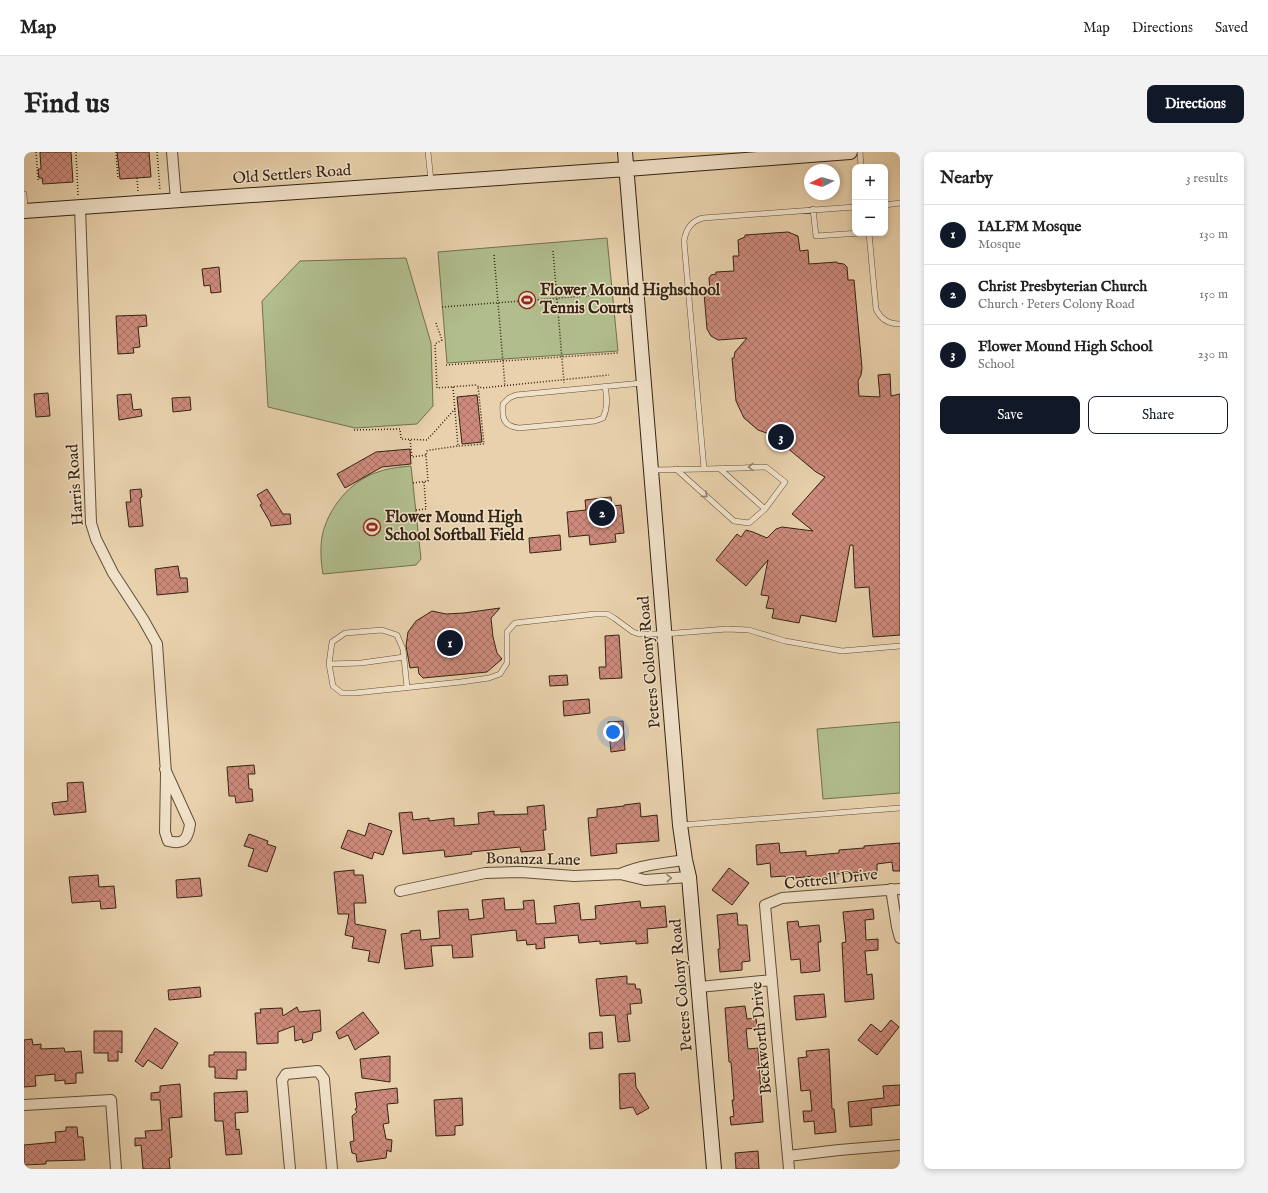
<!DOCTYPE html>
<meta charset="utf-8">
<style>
:root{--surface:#fff;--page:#f2f2f2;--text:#222;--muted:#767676;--line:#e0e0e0;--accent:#111827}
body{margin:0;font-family:"IM FELL English",serif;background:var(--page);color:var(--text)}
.controls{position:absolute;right:12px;top:12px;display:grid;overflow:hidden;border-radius:8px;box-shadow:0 2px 6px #0003}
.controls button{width:36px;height:36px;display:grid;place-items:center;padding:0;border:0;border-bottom:1px solid var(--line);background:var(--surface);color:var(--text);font:20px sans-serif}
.compass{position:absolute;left:780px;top:12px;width:36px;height:36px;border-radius:50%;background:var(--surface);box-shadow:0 2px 6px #0003;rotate:265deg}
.you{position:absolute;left:589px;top:580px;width:14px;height:14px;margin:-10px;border:3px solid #fff;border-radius:50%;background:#1a73e8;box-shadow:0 0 0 6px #1a73e833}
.badge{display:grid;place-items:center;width:26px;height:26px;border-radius:50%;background:var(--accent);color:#fff;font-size:13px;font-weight:700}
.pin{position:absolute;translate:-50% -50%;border:2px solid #fff;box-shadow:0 1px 4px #0006}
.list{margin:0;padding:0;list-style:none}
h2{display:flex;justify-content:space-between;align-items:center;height:52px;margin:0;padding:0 16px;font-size:17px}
h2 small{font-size:13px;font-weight:400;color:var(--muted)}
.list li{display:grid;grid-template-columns:26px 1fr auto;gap:12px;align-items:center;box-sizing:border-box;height:60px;padding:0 16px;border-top:1px solid var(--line)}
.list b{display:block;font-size:15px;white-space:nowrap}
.list p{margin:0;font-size:13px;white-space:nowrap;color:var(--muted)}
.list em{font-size:13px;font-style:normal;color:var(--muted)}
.actions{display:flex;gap:8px;padding:12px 16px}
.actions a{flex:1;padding:9px 0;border:1px solid var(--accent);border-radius:8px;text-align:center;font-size:14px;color:var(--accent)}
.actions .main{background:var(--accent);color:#fff}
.map{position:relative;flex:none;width:876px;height:1017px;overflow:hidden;border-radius:8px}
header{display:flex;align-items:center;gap:24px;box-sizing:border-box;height:56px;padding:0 20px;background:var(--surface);border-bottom:1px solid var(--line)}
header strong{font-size:19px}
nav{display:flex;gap:22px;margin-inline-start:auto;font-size:14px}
.intro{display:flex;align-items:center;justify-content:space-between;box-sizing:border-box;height:96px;padding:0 24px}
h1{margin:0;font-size:28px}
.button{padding:10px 18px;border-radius:8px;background:var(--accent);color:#fff;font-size:14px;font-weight:700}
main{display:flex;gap:24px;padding:0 24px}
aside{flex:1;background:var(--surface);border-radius:8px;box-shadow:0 2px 6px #0003}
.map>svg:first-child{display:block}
</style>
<header>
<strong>Map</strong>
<nav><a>Map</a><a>Directions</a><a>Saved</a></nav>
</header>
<div class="intro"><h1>Find us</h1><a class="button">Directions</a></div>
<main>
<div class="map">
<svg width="876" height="1017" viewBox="0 0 876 1017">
<defs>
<pattern id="building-cross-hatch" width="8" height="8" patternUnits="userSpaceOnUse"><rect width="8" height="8" fill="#cd8a7c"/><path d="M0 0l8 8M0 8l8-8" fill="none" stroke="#a77164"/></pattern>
</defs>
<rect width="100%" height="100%" fill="#e8d1ac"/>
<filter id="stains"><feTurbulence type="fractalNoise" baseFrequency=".005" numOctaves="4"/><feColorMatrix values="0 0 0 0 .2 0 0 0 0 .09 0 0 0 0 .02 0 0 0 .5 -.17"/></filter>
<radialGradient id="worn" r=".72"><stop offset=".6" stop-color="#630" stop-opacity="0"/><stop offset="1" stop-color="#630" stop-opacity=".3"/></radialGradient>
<!-- grass -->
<path fill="#b1bd8d" stroke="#727050" d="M583 86 594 199 423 211 414 100Z
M382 106 407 191 409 254 393 272 331 276 244 255 238 149 276 109Z
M387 314 397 407 392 413 299 422C297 410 296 397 298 385 303 357 327 328 354 320 365 316 376 315 387 314Z
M876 570V641L799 647 793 577Z"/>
<!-- building -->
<path fill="url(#building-cross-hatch)" stroke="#342412" d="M16 0H47L49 30 19 32 18 26H15L14 17H17Z
M93 0H125L127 25 96 27Z
M764 80 774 84 776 99 784 98 785 112 813 110V111L820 112 823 115 824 128H830L838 216 837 223 834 229 835 244 856 245 854 223 866 222 867 244 876 242V483L849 485 845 435 831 436 829 393H826L812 470 777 463 775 471 748 466 750 457 742 456 745 444 737 443 744 408 722 434 692 408 713 382 717 385 722 378 729 380 743 386 752 377 758 375 789 379 768 362 801 325 792 320 748 283 734 278 720 266 712 249 708 206H710L711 200 723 186 694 188 687 184 683 177 680 141 686 140 685 126 687 123 692 122V120L710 119 709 104H715L714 88 721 85V83Z
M195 115 197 140 187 141 186 133 180 134 178 117Z
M122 163 123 174 114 175 116 195 109 196 110 201 94 202 92 164Z
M24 241 26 264 12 265 10 242Z
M107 242 109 258 117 257 118 264 95 268 93 243Z
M453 243 458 290 438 292 433 245Z
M166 245 167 258 149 260 148 246Z
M386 297 387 312 358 315 321 336 313 322 352 300Z
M117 337 118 345 116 346 119 374 105 375 102 350H107L106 338Z
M243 337 259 362H266L267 372 247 374 246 370 236 353 238 352 233 343Z
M587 345 588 354 597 353 600 381 591 382 592 390 566 393 565 383 545 385 543 360 562 358 561 348Z
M536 383 537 398 506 401 505 386Z
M154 414 156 426H163L164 440 133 443 131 417Z
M476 456 467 466 469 485 473 501 478 507 463 520 399 526 395 522 394 515 386 516 382 494 384 480 392 469 408 459 422 462 440 461Z
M595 483 598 526 576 527 575 515H582L581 484Z
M543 523 544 533 526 534 525 524Z
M565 547 566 561 540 564 539 549Z
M599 569 601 598 587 600 584 570Z
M230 613 231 622H224L225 637H228L229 649 212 651 211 644H205L203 615Z
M59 630 62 660 30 663 28 651 44 649 43 631Z
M616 651 617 665 633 663 635 689 592 692 593 701 567 704 564 666 573 665V657L600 654V653Z
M520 653 522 678H519L521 698 497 700 496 695 447 700 448 702 421 705 420 698 379 702 375 661 388 660 389 668 405 666V669L430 666V674L455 672 454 661 470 659V663L504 662 503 655Z
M345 671 368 679 359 703 350 700 348 707 317 696 324 678 341 684Z
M225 682 244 689 243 692 252 695 243 720 224 714 230 697 220 694Z
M755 691 756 701 782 699V704L815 701V698L840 696V694L876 691V719H869L868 710 853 712V720L842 721V720L812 722 813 725 789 727V724L762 727 761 724 747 725 746 711 733 713 732 693Z
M705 716 725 731 708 753 688 738Z
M330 718V723H339L342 751H330L331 772 362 778 355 811 344 809 346 799 328 796 330 785 321 783 325 762H314L310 720Z
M74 723 75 735 90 734 92 756 77 757 76 749 48 751 45 725Z
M176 726 178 744 153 746 152 728Z
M480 746 481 758 500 757 499 749 510 748 512 772 532 771 530 754 555 751 557 768 572 767 571 754 616 749 617 756 641 754 643 775 623 777 624 791 612 792V789L576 792V789L555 791 554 783 520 786 521 796 512 797V792L503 793 502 788 493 789 492 778 447 783 449 805 429 806 428 793 407 794 409 814 381 817 377 782 386 781V779L396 778 397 788 416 786 414 759 444 757 445 768 460 766 458 748Z
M849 757 850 767 841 768 842 788 854 787V798L841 799 843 823 848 822 850 847 821 850 818 791 822 790 819 760Z
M713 761 714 773H723L726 809 718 810V818L696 820 694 797H696L693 763Z
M774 769 775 775 795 773 797 790H794L796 819 777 821 776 807 767 808 763 770Z
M603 824V832H611L612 837H616L618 851 606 852 607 862H603L606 889 594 890 591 863 576 864 572 827Z
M176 835 177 845 145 848 144 838Z
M800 842 802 865 772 868 770 844Z
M721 854 723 867 732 866 733 876 722 877 724 897 734 896 739 970 707 973 706 965 710 964 708 948H710L707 910H705L701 856Z
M273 855 275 860 296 858 297 879 289 881 288 888 279 891 278 887 271 889 270 874 254 880V891L233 892 231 861H237L236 857 258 856 259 864Z
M339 860 355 881 331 898 324 883 315 887 312 880Z
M867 868 875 875 853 903 834 888 847 872 857 880Z
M131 876 154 891 138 917 124 908 119 915 111 909Z
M70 879H98V901L94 899V909H84V901H70Z
M578 880 579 896 566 897 565 881Z
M8 887 9 893 17 892V897L40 896 41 900 57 899 59 921H52V931L41 932V928L31 929V922L11 924 12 934 0 935V888Z
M805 897 808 957H810L812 980 791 982 790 969 780 970 779 959H788L786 938 777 939 774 906 783 905 782 899Z
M190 900H222V918H213V927L191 926V915H185V903H190Z
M366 904V930L338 926 336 907Z
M611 921 612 935 625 956 613 963 609 955 596 957 595 922Z
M156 932 158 965 145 966 148 1005 145 1006 146 1017H119L117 993 111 994V986H122L121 979 138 978 136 948H127V941L136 940V934Z
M876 933V953L847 956 848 973 826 975 824 950 860 946 859 934Z
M373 936 374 951 363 952 365 971 359 972 362 987 368 988 367 1000 363 998 362 1006 333 1010 332 1002 328 1001 326 990 330 989 328 964 333 960 331 957 333 956 331 941Z
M223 939 224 960 211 961 212 978 215 977 218 1002 202 1003 199 969H191L190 941Z
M438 946 439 973 431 974V983L412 984 410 948Z
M42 975H53L54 985H59L61 1008 22 1009V1012L0 1013V993L32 990 31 980 42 979Z
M734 999 735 1017H712L711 1001Z"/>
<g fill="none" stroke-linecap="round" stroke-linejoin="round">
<!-- lane casing -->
<g stroke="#614f38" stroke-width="6">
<path id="lane" d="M404 0 407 29
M836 0 837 15
M0 42 1 57
M861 53 876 51
M789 57 792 84 836 81
M845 81 852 157C857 168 865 172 876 172
M581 234C583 246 584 255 579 266L571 269 495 276C479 274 478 266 479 252L485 246 492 243 618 231
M680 317 660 89C662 77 667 69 679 66L831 55
M696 317 741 357
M628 318C666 317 704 317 742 315L761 330 741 357 725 371 710 369 652 317
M305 512 337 511 380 505
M383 535 379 497 373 483 358 478 321 481 308 490 305 512 309 534 318 541H331L437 530 465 526 476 522 483 511V480L491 471 571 462H583L590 466 609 480 615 482H640L703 477 725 478 761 489 818 499 876 494
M658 673 876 656"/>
</g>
<!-- street casing -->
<g stroke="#614f38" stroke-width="12">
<path id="street" d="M148 0 152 48
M56 55 67 371 72 387 89 421 119 467 133 492 142 621 141 680 144 689C160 693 164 687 166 672L141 617
M596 722C617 713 638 711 661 708
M867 737 873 775 876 786
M376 739 461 721 497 720 550 724 596 722 621 728 665 725
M675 835 748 828
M0 953 87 948 92 1017
M764 1004 815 998 876 993
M266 1017 258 928 262 922 294 919 300 927 308 1017
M765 1017 741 753 758 746 876 737"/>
</g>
<!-- secondary casing -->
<g stroke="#342412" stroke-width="16">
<path id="secondary" d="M601 0 656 673 661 708 665 725 690 1017
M0 59 603 17 826 0"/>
</g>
<!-- path -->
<path stroke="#342412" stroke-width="1.5" stroke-dasharray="1 2" stroke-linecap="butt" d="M12 0 14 28
M52 0 54 43
M92 0 94 27
M133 0 136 38
M113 26 114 39
M529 99 540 231
M470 103 481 234
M418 155 588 142
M412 171 418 188 411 192 413 236 451 233 458 236 585 223
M422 213 594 201
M429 235 434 294 460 292 454 234
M330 278 376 277 377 287 403 288 431 257
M386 288 388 305 402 303
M389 331 404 329 402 303 403 299 406 298 434 294
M392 358 402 357 400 330"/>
<!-- lane -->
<use href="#lane" stroke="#f0e1c9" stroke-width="5"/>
<!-- street -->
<use href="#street" stroke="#f0e1c9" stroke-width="10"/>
<!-- secondary -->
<use href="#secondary" stroke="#f0e1c9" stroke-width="14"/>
</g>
<!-- one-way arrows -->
<defs><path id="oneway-chevron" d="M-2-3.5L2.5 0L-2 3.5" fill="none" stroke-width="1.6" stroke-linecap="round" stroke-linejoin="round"/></defs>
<g stroke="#92826e">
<use href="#oneway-chevron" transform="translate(727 315) rotate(177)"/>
<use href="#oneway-chevron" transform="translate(681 343) rotate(42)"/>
<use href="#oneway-chevron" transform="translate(645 726) rotate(-3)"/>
</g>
<!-- icons -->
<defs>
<g id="stadium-ring" transform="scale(0.9)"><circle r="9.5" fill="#f0e1c9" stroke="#8f2418" stroke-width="1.5"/><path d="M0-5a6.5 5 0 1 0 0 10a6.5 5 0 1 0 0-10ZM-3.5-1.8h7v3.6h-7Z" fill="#8f2418"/></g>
</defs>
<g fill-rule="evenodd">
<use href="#stadium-ring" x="503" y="148"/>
<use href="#stadium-ring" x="348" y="375"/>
</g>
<g text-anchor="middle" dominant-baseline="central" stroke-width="3" stroke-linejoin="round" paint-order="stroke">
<!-- street labels -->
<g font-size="16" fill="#342412" stroke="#f0e1c9">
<text transform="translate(268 23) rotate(-4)">Old Settlers Road</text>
<text transform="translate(52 333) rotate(-94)">Harris Road</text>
<text transform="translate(626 510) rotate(-95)">Peters Colony Road</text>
<text transform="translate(509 708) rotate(1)">Bonanza Lane</text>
<text transform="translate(807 728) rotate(-6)">Cottrell Drive</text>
<text transform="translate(658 833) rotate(-95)">Peters Colony Road</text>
<text transform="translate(738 886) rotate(-95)">Beckworth Drive</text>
</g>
<!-- poi labels -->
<g font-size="16" font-weight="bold" fill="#342412" stroke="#f0e1c9" text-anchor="start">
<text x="516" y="139">Flower Mound Highschool<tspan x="516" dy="18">Tennis Courts</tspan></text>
<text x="361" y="366">Flower Mound High<tspan x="361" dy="18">School Softball Field</tspan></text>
</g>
</g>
<rect width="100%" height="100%" filter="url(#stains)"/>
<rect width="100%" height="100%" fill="url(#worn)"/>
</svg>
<div class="controls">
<button>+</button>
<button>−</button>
</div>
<svg class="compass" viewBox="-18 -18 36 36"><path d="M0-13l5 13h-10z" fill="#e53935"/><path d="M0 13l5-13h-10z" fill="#767676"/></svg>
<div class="you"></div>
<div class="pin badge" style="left:426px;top:491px">1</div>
<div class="pin badge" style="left:578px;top:361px">2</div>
<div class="pin badge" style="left:757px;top:285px">3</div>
</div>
<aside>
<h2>Nearby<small>3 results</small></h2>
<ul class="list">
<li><span class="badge">1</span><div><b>IALFM Mosque</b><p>Mosque</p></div><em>130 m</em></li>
<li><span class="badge">2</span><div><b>Christ Presbyterian Church</b><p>Church · Peters Colony Road</p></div><em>150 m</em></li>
<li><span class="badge">3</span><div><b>Flower Mound High School</b><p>School</p></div><em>230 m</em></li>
</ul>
<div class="actions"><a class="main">Save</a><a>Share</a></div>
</aside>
</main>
